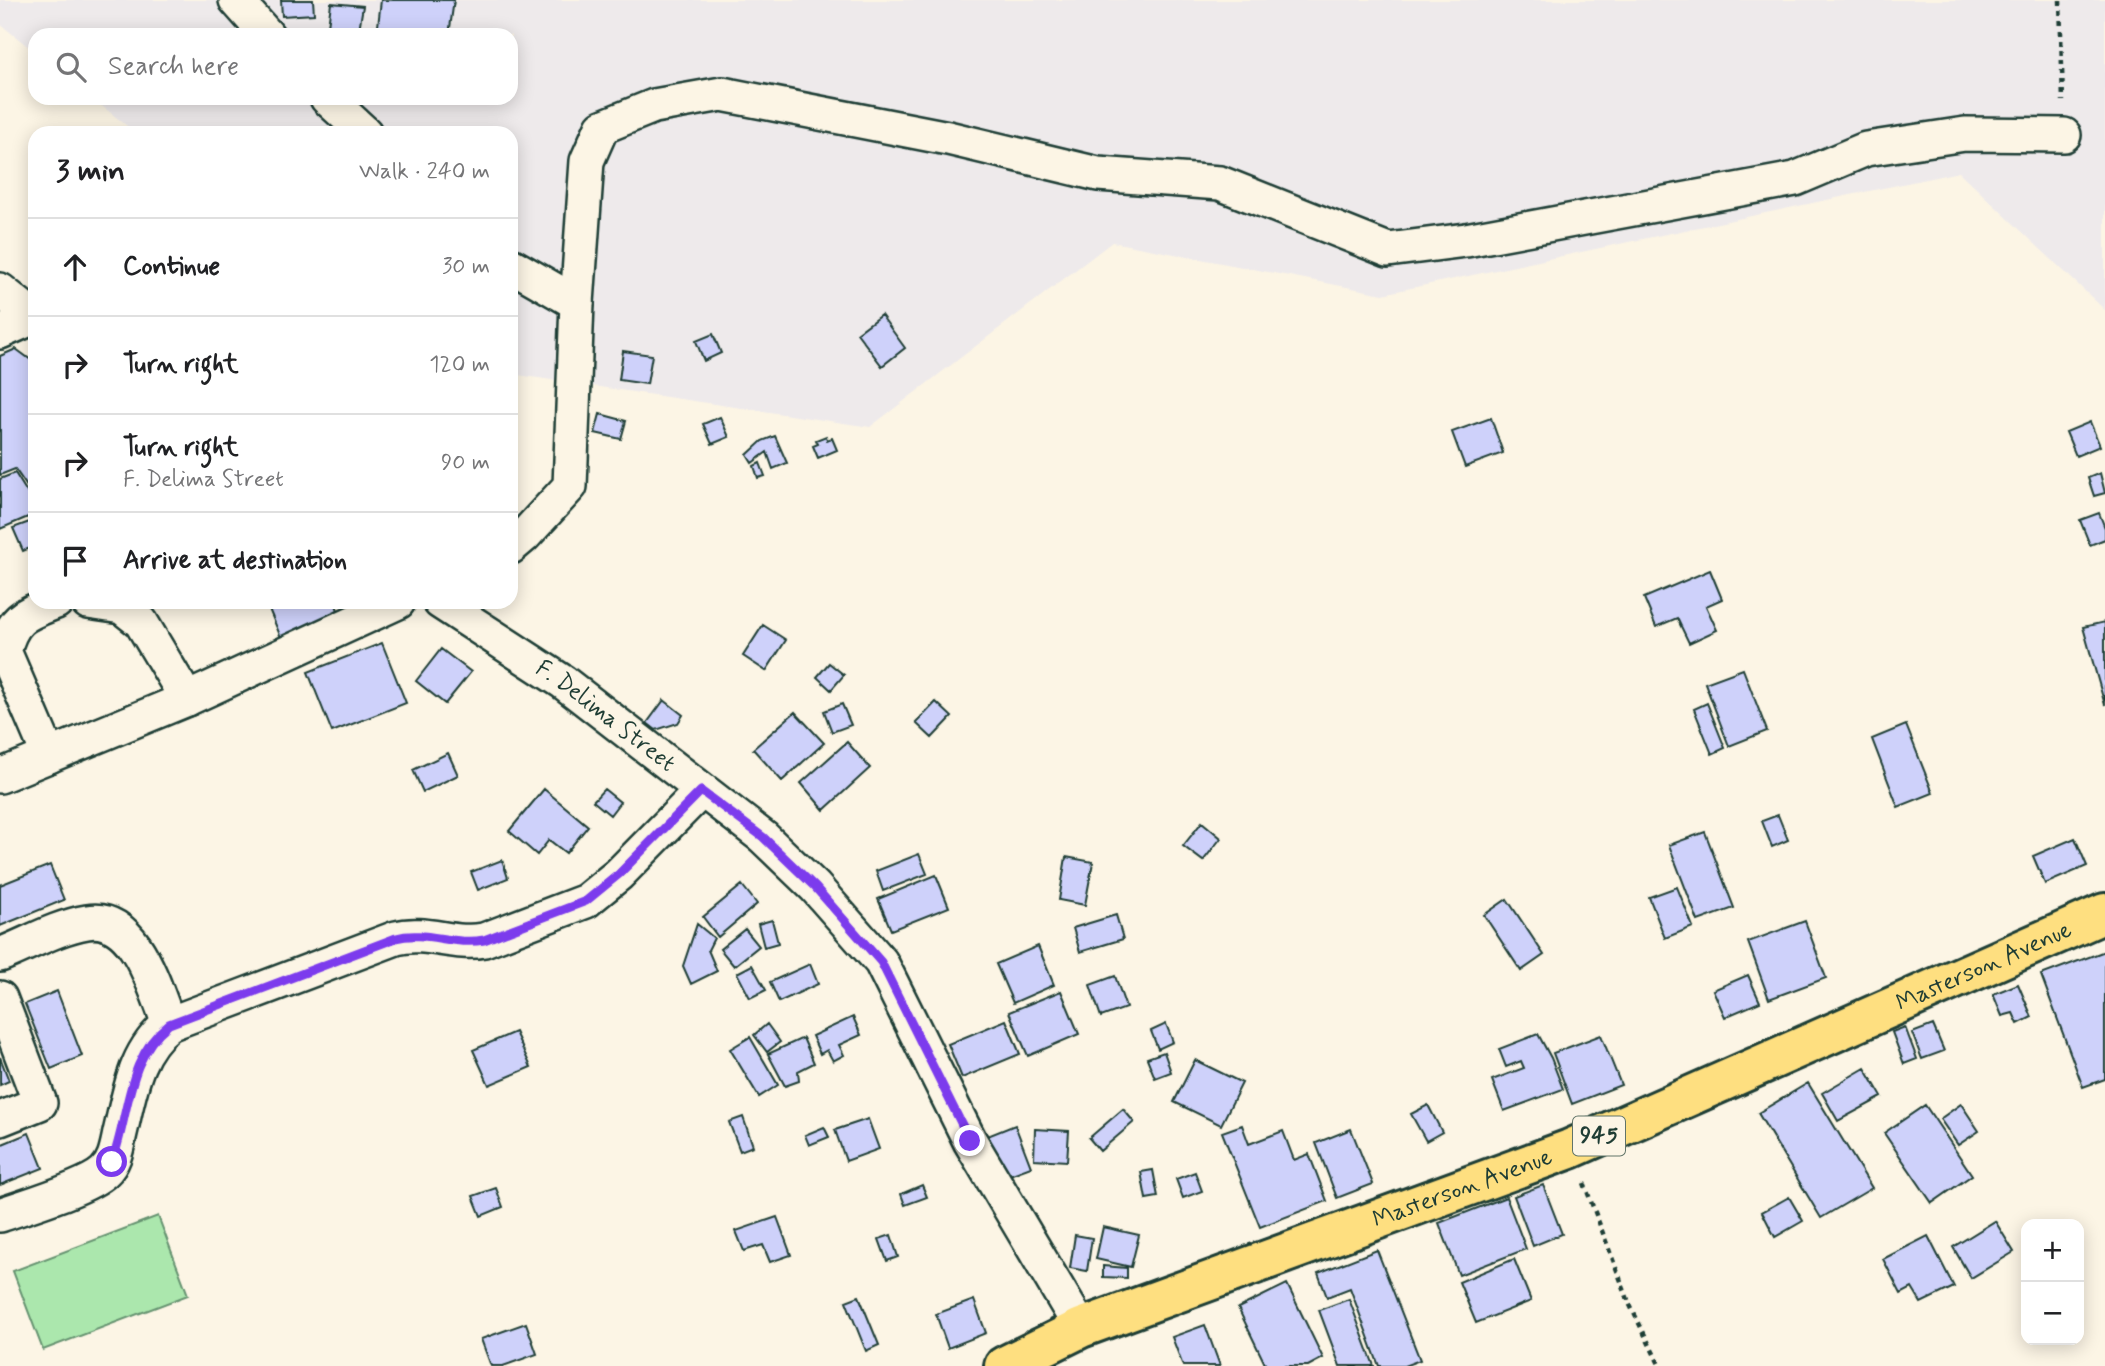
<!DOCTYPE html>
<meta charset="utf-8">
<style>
:root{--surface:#fff;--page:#f6f6f6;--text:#202124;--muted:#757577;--line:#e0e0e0}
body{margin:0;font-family:Mynerve,sans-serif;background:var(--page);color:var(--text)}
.controls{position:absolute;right:21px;bottom:21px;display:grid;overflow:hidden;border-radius:14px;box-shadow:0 4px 18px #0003}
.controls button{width:63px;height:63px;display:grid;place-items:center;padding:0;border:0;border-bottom:2px solid var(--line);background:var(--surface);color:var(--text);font:35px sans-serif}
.stop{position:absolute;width:21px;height:21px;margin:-16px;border:5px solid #7c3aed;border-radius:50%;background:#fff}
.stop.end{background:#7c3aed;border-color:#fff;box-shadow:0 2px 7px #0008}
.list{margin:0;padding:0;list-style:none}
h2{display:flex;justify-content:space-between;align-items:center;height:91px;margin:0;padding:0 28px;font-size:30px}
h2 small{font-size:23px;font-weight:400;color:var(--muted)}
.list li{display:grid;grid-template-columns:46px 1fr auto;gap:21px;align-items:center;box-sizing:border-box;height:98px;padding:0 28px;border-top:2px solid var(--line)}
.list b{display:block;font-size:26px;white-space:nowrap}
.list p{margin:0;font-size:23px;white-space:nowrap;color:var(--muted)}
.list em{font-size:23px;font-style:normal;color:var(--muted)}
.icon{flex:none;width:38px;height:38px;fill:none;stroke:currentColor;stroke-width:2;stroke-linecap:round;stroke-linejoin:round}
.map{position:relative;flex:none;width:2105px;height:1366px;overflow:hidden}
.search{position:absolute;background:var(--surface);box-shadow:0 4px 18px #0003;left:28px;top:28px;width:490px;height:77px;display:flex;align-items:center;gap:18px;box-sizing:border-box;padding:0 24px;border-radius:21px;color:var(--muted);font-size:26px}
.panel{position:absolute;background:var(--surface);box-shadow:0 4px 18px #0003;left:28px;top:126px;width:490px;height:483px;border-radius:21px}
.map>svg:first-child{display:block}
</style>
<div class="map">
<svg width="2105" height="1366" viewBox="0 0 2105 1366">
<rect width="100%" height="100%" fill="#fcf5e5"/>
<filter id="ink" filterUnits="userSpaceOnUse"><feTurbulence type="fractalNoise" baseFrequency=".0143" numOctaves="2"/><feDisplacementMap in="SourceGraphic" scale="14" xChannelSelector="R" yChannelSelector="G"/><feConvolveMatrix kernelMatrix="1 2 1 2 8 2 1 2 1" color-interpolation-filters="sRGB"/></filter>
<g filter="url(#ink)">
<!-- built -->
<path fill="#eeeaeb" d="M0 0H2105V310L1959 172 1383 294 1112 242 870 427 511 374V133H136L92 98H511V35H35V52L0 24Z"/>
<!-- green -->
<path fill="#abe7ad" stroke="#659270" stroke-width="2" d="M158 1216 188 1295 43 1350 13 1271Z"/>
<!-- building -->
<path fill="#ced1fa" stroke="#1f3d34" stroke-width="2" d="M281 0H313L314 14 282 16Z
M381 0H454L449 35H377Z
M331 3 363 6 359 30 328 26Z
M881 315 905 348 882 366 857 333Z
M713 334 721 353 704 361 696 341Z
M16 349 35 363V498L15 469 0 475V356Z
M623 351 652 355 647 384 619 380Z
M600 414 626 421 621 439 595 433Z
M720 417 729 437 712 444 703 424Z
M1491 418 1503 453 1465 467 1452 432Z
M2090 422 2100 446 2076 456 2066 432Z
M775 436 787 463 773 469 767 452 752 463 747 455 762 441Z
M826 436 827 440 832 438 837 450 818 458 813 446 818 444 816 440Z
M760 463 765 476 758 478 754 466Z
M15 473 35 505V514L0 529V479Z
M2100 473 2105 493 2094 496 2088 478Z
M2099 513 2105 528V539L2090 545 2080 520Z
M35 520V546L23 551 13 528Z
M1710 570 1722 599 1706 606 1717 630 1689 643 1677 618 1656 627 1644 598Z
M266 602H335L340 616 282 640Z
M2105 622V705L2083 627Z
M763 625 786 640 766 671 743 656Z
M382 643 406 703 332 732 308 672Z
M441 649 471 672 445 704 416 681Z
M829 663 844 675 831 690 817 677Z
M1743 669 1767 731 1729 746 1705 683Z
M664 700 683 715 678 723 656 730 647 723Z
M936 702 952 717 932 738 916 723Z
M1707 703 1725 748 1712 754 1694 709Z
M842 704 851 725 832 732 824 711Z
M795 712 824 743 782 781 753 749Z
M1906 725 1933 793 1898 807 1872 739Z
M847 742 870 768 824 810 801 783Z
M448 753 458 775 423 792 413 770Z
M544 789 588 826 566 853 549 840 537 855 509 831Z
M604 789 620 802 610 815 593 801Z
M1778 815 1788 840 1772 847 1762 821Z
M1202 822 1221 838 1203 861 1183 846Z
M1705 832 1734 908 1698 921 1669 845Z
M2075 838 2087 866 2045 884 2033 856Z
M919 854 927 874 883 891 876 871Z
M1066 857 1093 862 1085 905 1059 900Z
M502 860 508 878 478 890 471 872Z
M50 865 64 900 0 926V885Z
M936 875 949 907 891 930 878 899Z
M742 885 757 904 718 937 703 917Z
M1677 887 1693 927 1665 938 1649 897Z
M1507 899 1544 955 1521 971 1484 915Z
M1116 915 1123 939 1080 952 1073 928Z
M772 920 778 943 764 947 758 924Z
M1805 921 1826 978 1769 999 1748 942Z
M697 924 714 938 708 950 717 971 691 984 683 966Z
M745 929 759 946 734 966 720 949Z
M1038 946 1054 985 1013 1003 996 964Z
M2105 951V1079L2083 1087 2041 975Z
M810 964 818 984 779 1002 770 982Z
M752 965 766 990 750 998 737 973Z
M1748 975 1760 1002 1725 1017 1713 990Z
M1115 976 1126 1008 1101 1017 1090 985Z
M2018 984 2032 1017 2018 1024 2013 1013 2002 1016 1993 994Z
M57 991 82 1056 51 1069 25 1004Z
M1061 991 1079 1034 1028 1056 1009 1012Z
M853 1017 861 1035 839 1045 844 1055 833 1061 827 1050 820 1054 812 1036Z
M1006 1020 1020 1054 962 1078 948 1044Z
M767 1024 780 1042 767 1052 754 1035Z
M1166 1024 1173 1042 1158 1049 1151 1031Z
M1933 1025 1944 1051 1922 1059 1912 1033Z
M1905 1027 1917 1059 1904 1064 1892 1032Z
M515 1032 531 1067 489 1085 473 1050Z
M1538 1034 1551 1058 1563 1089 1504 1111 1492 1080 1524 1068 1521 1061 1506 1067 1499 1049Z
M1601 1035 1621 1085 1572 1104 1553 1053Z
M750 1037 778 1085 759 1097 730 1049Z
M803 1038 814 1063 798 1071 799 1081 785 1086 768 1054Z
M1164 1052 1171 1072 1155 1078 1147 1058Z
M0 1057 9 1081 0 1085Z
M1195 1060 1242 1083 1221 1125 1174 1102Z
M1865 1068 1882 1097 1838 1121 1822 1093Z
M1808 1083 1872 1188 1821 1218 1758 1113Z
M1961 1104 1979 1131 1958 1145 1940 1119Z
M1428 1105 1442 1132 1426 1141 1411 1114Z
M1925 1105 1972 1175 1932 1203 1884 1133Z
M1123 1109 1134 1122 1100 1151 1089 1138Z
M743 1117 753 1146 740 1151 729 1122Z
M868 1119 879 1149 846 1161 835 1130Z
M1015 1125 1031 1167 996 1180 980 1139Z
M1242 1125 1249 1144 1283 1131 1294 1160 1309 1154 1327 1201 1260 1227 1222 1132Z
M824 1127 829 1137 809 1145 805 1135Z
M1035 1129 1069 1131 1067 1161 1034 1159Z
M1351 1129 1373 1184 1337 1198 1316 1143Z
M29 1133 43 1168 0 1185V1145Z
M1153 1170 1158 1197 1146 1199 1141 1172Z
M1195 1172 1202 1191 1183 1198 1176 1179Z
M922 1185 927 1197 905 1205 901 1194Z
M1543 1185 1562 1234 1533 1246 1514 1196Z
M496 1188 503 1207 481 1216 473 1196Z
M1506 1197 1526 1249 1459 1275 1439 1223Z
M1789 1197 1803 1221 1775 1237 1762 1212Z
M777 1217 791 1255 770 1262 763 1245 744 1251 736 1231Z
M1995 1221 2014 1252 1971 1278 1953 1247Z
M1103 1227 1139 1235 1131 1267 1096 1259Z
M891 1235 898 1257 887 1261 879 1239Z
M1075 1235 1092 1238 1087 1271 1070 1268Z
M1928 1236 1954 1287 1921 1303 1912 1288 1901 1294 1883 1259Z
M1377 1250 1420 1360 1404 1366H1379L1350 1288 1327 1297 1318 1273Z
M1514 1259 1531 1301 1476 1323 1459 1282Z
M1103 1266 1127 1268V1278L1103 1277Z
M1287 1284 1323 1358 1308 1366H1266L1238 1308Z
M859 1296 879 1345 866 1351 846 1301Z
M1349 1299 1374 1366H1340L1319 1310Z
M974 1300 986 1333 948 1348 936 1314Z
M526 1323 537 1354 503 1366H491L481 1339Z
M1205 1325 1220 1366H1183L1172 1337Z"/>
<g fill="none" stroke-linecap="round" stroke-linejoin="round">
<!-- minor casing -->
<g stroke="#1f3d34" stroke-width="38">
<g id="minor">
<path d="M236 0 267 35"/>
<path d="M327 98 365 133"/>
<path d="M511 265 577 303"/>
<path d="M0 290 35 318"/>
<path d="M0 332 34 317"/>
<path d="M511 547 524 536 570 486 577 303 587 161 602 127 654 106 722 94 948 138 1098 174 1220 183 1388 250 1466 240 1795 179 1866 149 1965 134 2064 135"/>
<path d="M88 602 122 607 141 622 187 699"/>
<path id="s1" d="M440 602 563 682 763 837 815 887 881 962 970 1141 1081 1328"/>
<path d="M49 756 4 651C13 616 26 614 56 602"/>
<path d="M0 776 187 699 398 602"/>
<path d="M0 955C28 944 57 927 87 922 136 913 155 990 169 1024"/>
<path d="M0 998 40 1103 0 1119"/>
<path d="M0 1215C25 1206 87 1188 104 1172 115 1162 117 1147 120 1133 130 1092 134 1052 169 1024L396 938C426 930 454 946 484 940L586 901 619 874 701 791"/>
</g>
</g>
<!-- major casing -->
<g stroke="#1f3d34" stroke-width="44">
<g id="major">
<path id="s2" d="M1004 1366 1081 1328 1570 1149 2105 913"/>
</g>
</g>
<!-- path -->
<path stroke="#1f3d34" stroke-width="4.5" stroke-dasharray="5 5" stroke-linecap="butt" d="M2060 0 2063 101
M1584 1183 1630 1305 1660 1366"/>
<!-- minor -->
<use href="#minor" stroke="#fcf5e5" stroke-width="33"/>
<!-- major -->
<use href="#major" stroke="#fedf80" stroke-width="38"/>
</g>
</g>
<g fill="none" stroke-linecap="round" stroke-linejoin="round" filter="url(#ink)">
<!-- route -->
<path stroke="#7c3aed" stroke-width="9" d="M112 1162C130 1113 126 1058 169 1024L396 938C425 930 454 946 484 940L586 901 619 874 701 791 763 837 815 887 881 962 970 1141"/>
</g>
<g text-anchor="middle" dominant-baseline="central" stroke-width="7" stroke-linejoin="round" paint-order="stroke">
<!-- shield labels -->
<rect fill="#fcf5e5" stroke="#617469" stroke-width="2" x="1573" y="1116.5" width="52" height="39" rx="5"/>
<g font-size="23" font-weight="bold" fill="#1f3d34">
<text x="1599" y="1136">945</text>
</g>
<!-- street labels -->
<g font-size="24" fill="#1f3d34" stroke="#fcf5e5">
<text stroke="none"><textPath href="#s1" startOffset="201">F. Delima Street</textPath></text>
<text stroke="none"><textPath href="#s2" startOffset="1059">Masterson Avenue</textPath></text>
<text stroke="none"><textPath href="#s2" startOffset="492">Masterson Avenue</textPath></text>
</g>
</g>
</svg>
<div class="controls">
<button>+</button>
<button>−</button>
</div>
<div class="stop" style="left:112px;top:1162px"></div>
<div class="stop end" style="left:970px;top:1141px"></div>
<div class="search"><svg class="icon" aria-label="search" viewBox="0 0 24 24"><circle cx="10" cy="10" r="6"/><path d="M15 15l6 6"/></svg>Search here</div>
<section class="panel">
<h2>3 min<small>Walk · 240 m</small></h2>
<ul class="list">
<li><svg class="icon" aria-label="ahead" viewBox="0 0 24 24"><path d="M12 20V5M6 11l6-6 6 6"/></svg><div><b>Continue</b></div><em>30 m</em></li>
<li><svg class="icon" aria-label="right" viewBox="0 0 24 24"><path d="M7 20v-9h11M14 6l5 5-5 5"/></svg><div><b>Turn right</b></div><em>120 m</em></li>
<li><svg class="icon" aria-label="right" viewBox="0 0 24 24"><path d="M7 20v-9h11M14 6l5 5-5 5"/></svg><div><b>Turn right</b><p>F. Delima Street</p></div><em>90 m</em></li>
<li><svg class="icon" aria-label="arrive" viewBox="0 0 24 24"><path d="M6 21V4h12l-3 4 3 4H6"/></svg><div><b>Arrive at destination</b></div></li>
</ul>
</section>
</div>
